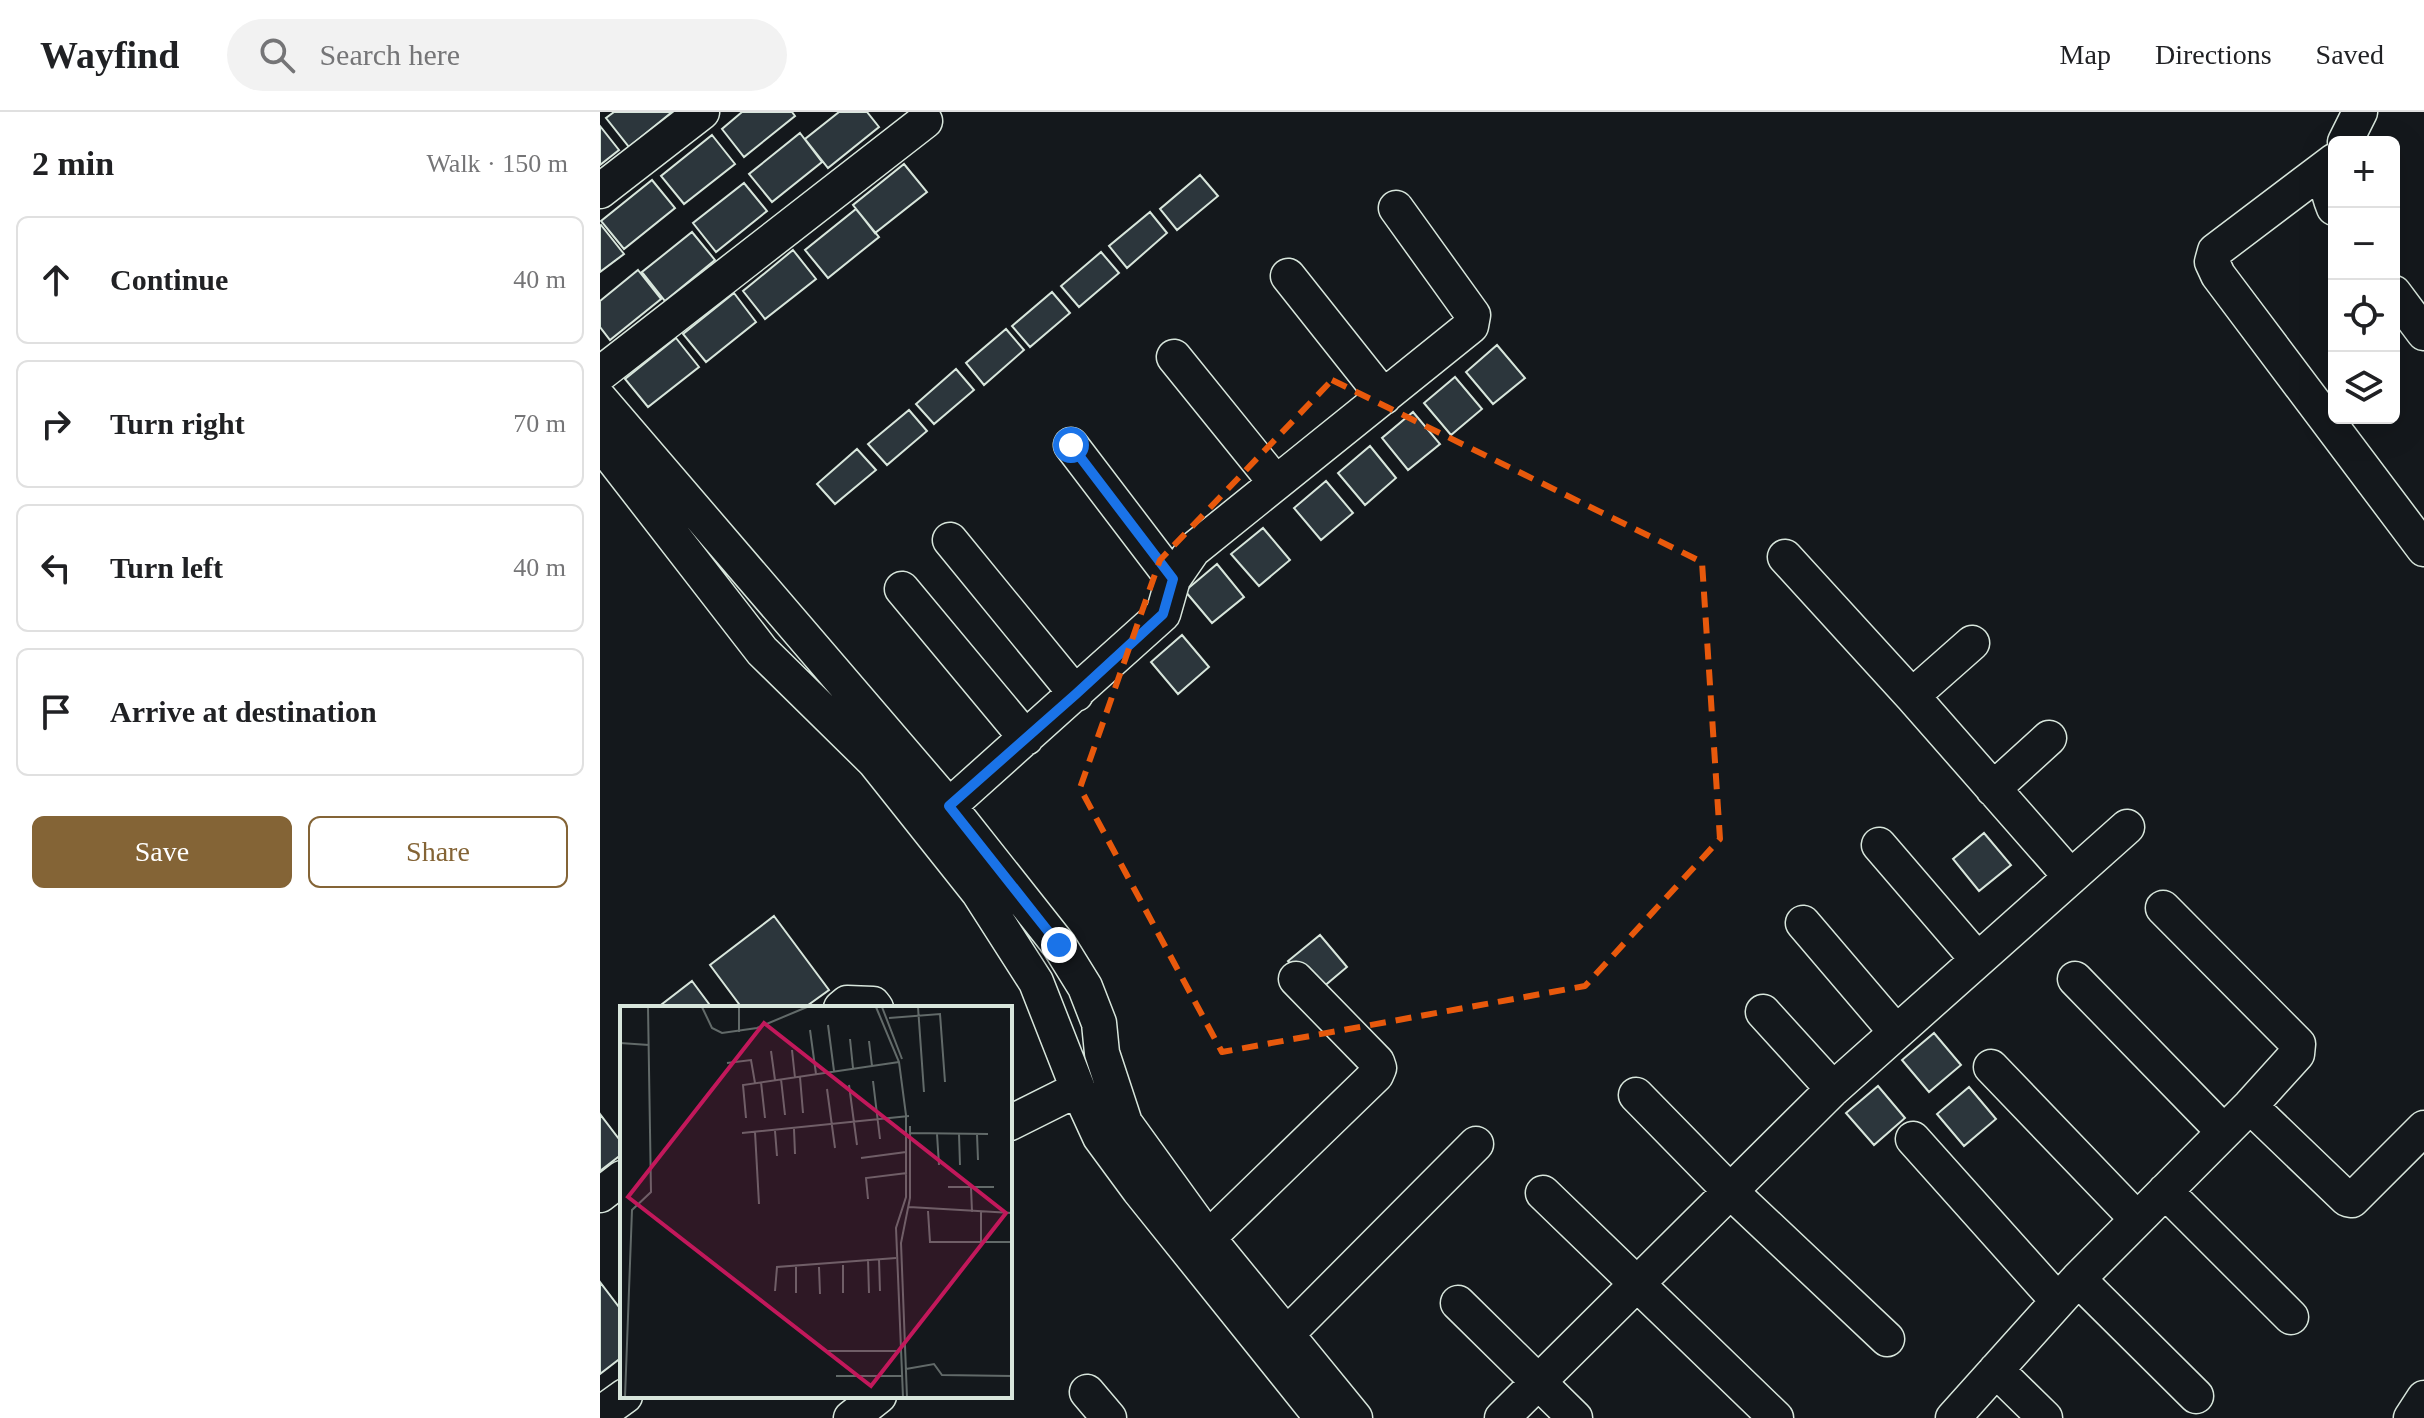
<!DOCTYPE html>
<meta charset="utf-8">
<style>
:root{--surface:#fff;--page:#f2f2f2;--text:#202124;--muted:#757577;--line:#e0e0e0;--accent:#846436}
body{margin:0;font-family:"Times New Roman",serif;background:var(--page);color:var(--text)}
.controls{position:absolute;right:24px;top:24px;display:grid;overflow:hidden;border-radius:12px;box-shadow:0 8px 32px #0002}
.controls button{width:72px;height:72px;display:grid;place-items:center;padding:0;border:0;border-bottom:2px solid var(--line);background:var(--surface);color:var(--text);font:40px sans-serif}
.stop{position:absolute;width:24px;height:24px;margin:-18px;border:6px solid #1a73e8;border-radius:50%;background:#fff}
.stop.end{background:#1a73e8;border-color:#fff;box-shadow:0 2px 8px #0008}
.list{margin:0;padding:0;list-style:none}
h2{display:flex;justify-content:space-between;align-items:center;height:104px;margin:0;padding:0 32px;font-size:34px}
h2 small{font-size:26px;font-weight:400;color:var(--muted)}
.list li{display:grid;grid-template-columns:52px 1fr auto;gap:24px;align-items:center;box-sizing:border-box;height:128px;margin:0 16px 16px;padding:0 16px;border:2px solid var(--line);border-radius:12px}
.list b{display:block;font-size:30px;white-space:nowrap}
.list em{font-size:26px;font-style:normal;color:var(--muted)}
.actions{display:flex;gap:16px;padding:24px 32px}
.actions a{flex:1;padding:18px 0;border:2px solid var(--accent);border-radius:12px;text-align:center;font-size:28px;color:var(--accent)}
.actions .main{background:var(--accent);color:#fff}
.icon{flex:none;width:44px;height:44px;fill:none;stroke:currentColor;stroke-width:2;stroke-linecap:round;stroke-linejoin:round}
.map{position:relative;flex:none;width:1824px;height:1306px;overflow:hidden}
header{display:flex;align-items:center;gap:48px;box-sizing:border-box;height:112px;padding:0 40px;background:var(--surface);border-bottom:2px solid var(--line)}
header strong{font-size:38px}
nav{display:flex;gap:44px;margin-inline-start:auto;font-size:28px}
.search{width:560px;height:72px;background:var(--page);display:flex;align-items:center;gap:20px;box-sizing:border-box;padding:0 28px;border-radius:44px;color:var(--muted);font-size:30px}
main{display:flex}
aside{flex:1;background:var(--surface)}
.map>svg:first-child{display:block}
</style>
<header>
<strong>Wayfind</strong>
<div class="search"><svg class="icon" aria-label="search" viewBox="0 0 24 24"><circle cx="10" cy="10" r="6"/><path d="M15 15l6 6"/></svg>Search here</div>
<nav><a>Map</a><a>Directions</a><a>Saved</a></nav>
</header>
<main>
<aside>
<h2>2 min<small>Walk · 150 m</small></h2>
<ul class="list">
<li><svg class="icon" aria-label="ahead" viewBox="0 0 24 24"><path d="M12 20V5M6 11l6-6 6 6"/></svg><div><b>Continue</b></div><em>40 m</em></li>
<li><svg class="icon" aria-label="right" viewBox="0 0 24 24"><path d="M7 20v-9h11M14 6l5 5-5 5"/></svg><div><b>Turn right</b></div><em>70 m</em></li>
<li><svg class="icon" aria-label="left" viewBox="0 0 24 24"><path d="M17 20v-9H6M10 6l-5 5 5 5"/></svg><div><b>Turn left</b></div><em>40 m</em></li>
<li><svg class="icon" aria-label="arrive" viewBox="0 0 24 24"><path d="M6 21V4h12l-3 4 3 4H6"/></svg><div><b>Arrive at destination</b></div></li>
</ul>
<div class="actions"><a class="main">Save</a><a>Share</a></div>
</aside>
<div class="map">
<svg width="1824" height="1306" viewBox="0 0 1824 1306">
<rect width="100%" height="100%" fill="#14181c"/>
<!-- building -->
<path fill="#2c363c" stroke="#d8e6dc" stroke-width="2" d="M14 0H72L29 35 6 6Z
M142 0H192L195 4 144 45 122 17Z
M239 0H267L279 15 228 56 205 27Z
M0 14 19 38 0 53Z
M200 21 222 50 172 90 149 62Z
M112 23 135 52 84 92 61 64Z
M304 52 327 80 275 121 253 93Z
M600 63 618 84 577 118 560 97Z
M52 68 75 96 24 137 1 109Z
M144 71 167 99 116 140 93 111Z
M256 97 279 125 228 166 205 138Z
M550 100 567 121 527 156 509 134Z
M1 113 24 142 0 160V114Z
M92 120 115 148 65 189 42 160Z
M193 138 216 167 165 207 143 179Z
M501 140 519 161 479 195 461 174Z
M38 158 61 187 10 228 0 215V189Z
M452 180 470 201 430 235 412 214Z
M134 181 156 210 106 250 83 222Z
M406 217 424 238 384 273 366 251Z
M76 226 99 255 48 295 25 267Z
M897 233 925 266 893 292 866 260Z
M356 257 374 278 334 312 316 292Z
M855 265 882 297 851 323 824 291Z
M309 298 327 319 287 353 268 332Z
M813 300 840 332 808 358 782 326Z
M770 334 796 366 765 393 738 361Z
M257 337 276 358 235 392 217 372Z
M726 369 753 401 721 428 694 396Z
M663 416 690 448 659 474 631 442Z
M617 452 644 485 612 511 585 479Z
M582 523 609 555 578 582 551 550Z
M1384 721 1411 753 1379 779 1353 747Z
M174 804 229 878 204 896H142L110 853Z
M720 823 747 855 716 881 688 849Z
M92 869 112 896H57Z
M1334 921 1361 953 1329 980 1302 948Z
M1278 974 1305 1006 1274 1033 1246 1001Z
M1369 975 1396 1007 1364 1034 1337 1002Z
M0 1002 22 1031V1042L0 1059Z
M0 1170 22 1199V1245L0 1262Z"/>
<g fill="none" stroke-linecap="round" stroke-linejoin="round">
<!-- minor casing -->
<g stroke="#d8e6dc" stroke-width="37">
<path id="minor" d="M1745 30 1760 0
M1734 49 1615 139 1612 150 1618 163 1824 437
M1734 51C1725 68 1727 79 1734 96
M0 79 102 0
M688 164 784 285
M1794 181 1824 221
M574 245 676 371
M0 262 325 9
M0 287 349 694 459 833 485 875 499 911 502 941 525 1011 608 1126 755 1306
M0 330 162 539 274 649 379 781 436 870 478 977 500 1025 539 1078 722 1306
M471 333 573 467
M350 428 476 582
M1185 445 1312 584 1471 765
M302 477 426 626
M1312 584 1372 531
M1393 677 1449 626
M349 694 563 502 573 467 593 438 871 214 873 203 796 96
M1279 733 1377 847
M1203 811 1296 920
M1475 867 1624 1020
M241 896 247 891 273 892 276 896
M1163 900 1233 977
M1391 955 1537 1107
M1036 983 1129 1078 1287 1227
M1650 994 1747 1087 1752 1088 1824 1016
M410 1011 478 977
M1313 1027 1458 1189
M1565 1079 1691 1205
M943 1081 1176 1306
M0 1083 22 1066
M608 1126 776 963 779 956 777 950 696 867
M1478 1167 1596 1284
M858 1191 975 1306
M688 1221 876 1032
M1396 1258 1445 1306
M487 1280 509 1306
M0 1302 25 1284
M251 1306 279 1284
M902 1306 1233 977 1527 715
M1353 1306 1478 1167 1650 994 1697 942 1698 932 1563 796
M1811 1306 1824 1286"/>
</g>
<!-- minor -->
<use href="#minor" stroke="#14181c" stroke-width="34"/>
</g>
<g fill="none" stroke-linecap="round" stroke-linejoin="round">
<!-- route -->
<path stroke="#1a73e8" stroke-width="10" d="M459 833 349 694 476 582 563 502 573 467 471 333"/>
</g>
<!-- marked area -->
<path fill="none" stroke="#e8590c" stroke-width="6" stroke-dasharray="16 10" stroke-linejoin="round" d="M732 268 1102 450 1120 727 985 874 622 940 480 676 560 448Z"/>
<!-- overview -->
<g transform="translate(20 894)">
<rect width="392" height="392" fill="#14181c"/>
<path fill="none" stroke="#626a69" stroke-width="2" d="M82 1 92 22 102 27 137 22 187 1M119 1V26M256 1 279 56 286 109V191L276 222 283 391M262 1 282 53M298 1 304 86M269 12 320 8 325 76M208 19 214 65M190 24 196 68M230 33 233 62M249 35 252 60M0 37 29 39M172 44 175 72M151 45 155 74M107 57 131 54 135 77M180 71 183 107M161 73 165 109M253 75 260 133M141 76 145 112M229 79 237 139M207 83 215 142M126 112 123 79 279 56M174 123 175 148M155 125 157 150M135 126 139 198M122 127 289 110M290 127 368 128M317 128 319 159M339 128 340 159M357 128 358 154M241 152 286 146M328 181H374M351 181 352 206M248 193 246 172 287 167M289 201 392 207M308 205 310 236H392M361 236V206M248 253 249 287M259 253 260 285M176 261V287M199 261 200 288M155 285 157 261 276 252M223 287V259M208 345H280M286 363 314 358 322 369 392 370M216 370H282M5 391 12 204 31 186 28 1M287 391 281 237 290 192V120"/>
<path fill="#c2185b" fill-opacity="0.15" stroke="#c2185b" stroke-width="4" d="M144 17 386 207 251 380 8 191Z"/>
<rect width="392" height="392" fill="none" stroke="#d8e6dc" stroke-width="4"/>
</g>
</svg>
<div class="controls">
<button>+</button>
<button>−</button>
<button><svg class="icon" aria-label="locate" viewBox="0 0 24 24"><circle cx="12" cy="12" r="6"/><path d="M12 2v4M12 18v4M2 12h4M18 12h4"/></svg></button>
<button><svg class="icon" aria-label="layers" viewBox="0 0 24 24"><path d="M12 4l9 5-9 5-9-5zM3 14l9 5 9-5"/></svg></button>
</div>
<div class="stop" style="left:471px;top:333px"></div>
<div class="stop end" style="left:459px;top:833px"></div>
</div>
</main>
